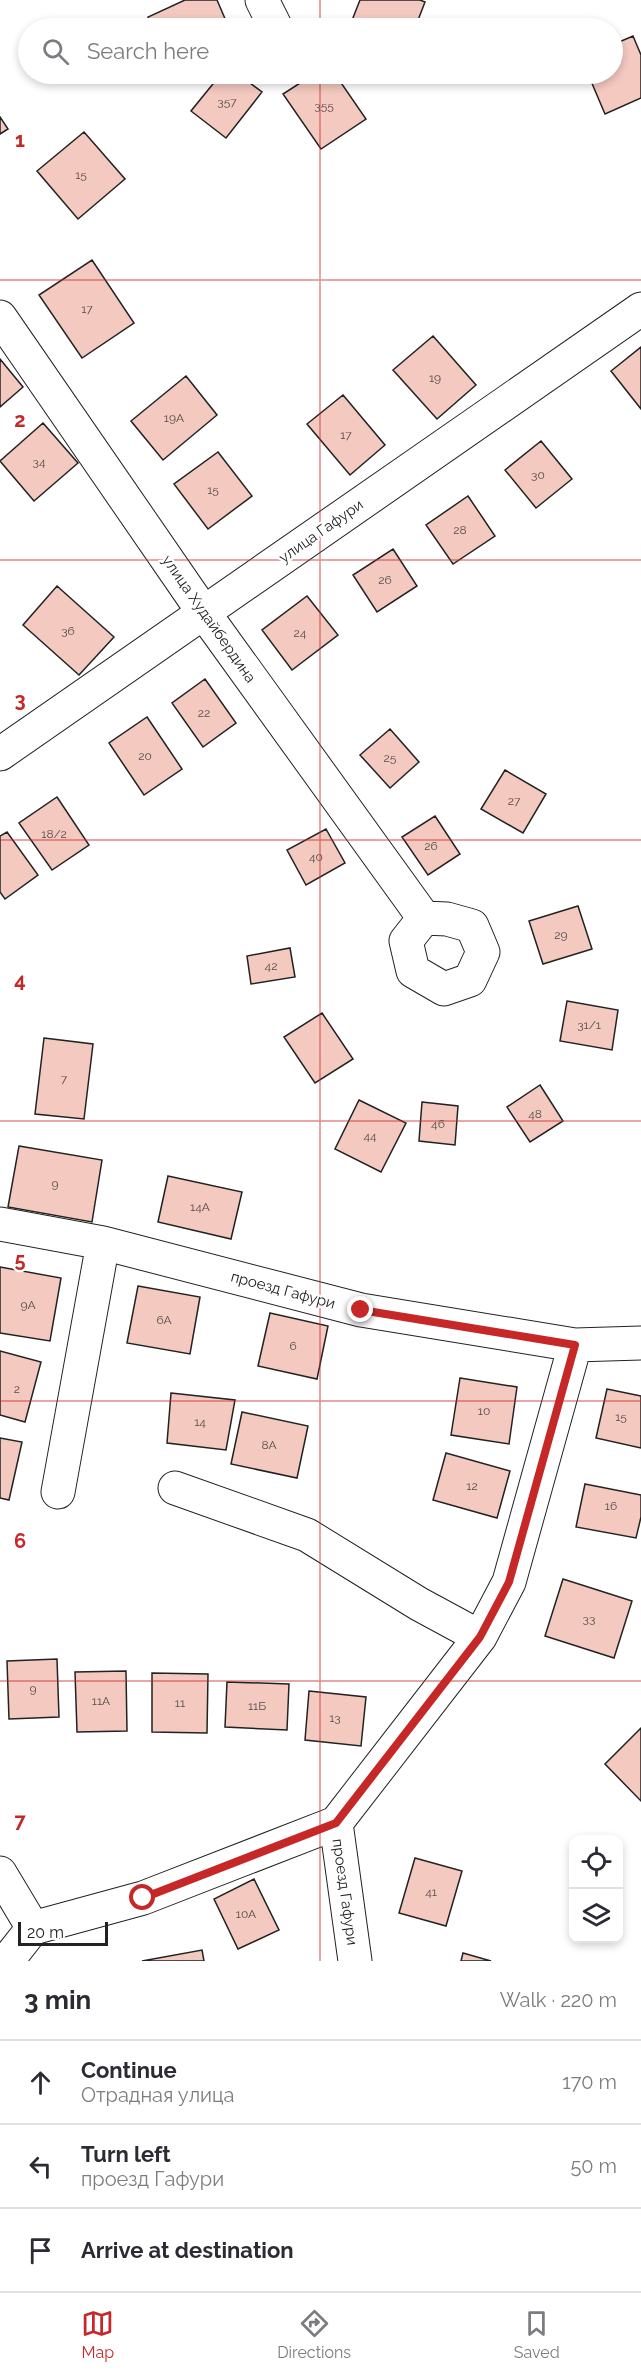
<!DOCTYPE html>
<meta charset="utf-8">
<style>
:root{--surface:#fff;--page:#f2f2f3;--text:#2b2b33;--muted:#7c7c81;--line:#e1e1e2;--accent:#c62828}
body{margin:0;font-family:Raleway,sans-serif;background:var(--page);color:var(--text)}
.controls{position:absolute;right:18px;bottom:18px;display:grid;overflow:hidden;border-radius:12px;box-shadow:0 3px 9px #0003}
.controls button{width:54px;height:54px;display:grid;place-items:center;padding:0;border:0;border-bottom:2px solid var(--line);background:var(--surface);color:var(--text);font:30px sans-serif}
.scale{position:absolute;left:18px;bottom:15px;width:90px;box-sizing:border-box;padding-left:6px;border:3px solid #222;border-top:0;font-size:16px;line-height:21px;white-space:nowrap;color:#222;-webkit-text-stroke:4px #fff;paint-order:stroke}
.stop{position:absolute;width:18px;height:18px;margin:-14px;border:4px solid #c62828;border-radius:50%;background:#fff}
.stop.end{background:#c62828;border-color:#fff;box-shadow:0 2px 6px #0008}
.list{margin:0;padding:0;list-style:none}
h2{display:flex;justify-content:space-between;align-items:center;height:78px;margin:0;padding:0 24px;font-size:26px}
h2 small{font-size:20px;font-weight:400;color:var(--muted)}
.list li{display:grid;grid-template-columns:39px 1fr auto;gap:18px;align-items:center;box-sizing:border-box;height:84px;padding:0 24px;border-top:2px solid var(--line)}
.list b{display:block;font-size:22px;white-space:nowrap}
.list p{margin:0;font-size:20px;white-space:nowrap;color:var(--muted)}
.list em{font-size:20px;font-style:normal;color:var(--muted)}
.icon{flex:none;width:33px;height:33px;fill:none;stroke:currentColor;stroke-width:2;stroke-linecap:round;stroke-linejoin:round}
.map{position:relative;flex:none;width:641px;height:1961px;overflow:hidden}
.search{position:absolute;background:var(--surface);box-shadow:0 3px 9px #0003;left:18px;right:18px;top:18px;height:66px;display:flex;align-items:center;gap:15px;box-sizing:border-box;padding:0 21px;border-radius:33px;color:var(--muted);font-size:22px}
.sheet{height:330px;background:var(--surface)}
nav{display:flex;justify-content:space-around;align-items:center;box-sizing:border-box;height:84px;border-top:2px solid var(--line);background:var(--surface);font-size:16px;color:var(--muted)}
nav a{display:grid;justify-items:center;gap:3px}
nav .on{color:var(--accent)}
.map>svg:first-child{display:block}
</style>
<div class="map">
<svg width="641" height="1961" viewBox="0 0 641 1961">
<rect width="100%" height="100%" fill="#fff"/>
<!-- building -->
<path fill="#f3c9c0" stroke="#222" stroke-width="1.5" d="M185 0H217L229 28H153L148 17Z
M360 0H420L425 2 415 28H349Z
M633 36 641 55V98L605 114 588 74H612V45Z
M221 74H238L262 92 226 138 191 111Z
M314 74H335L366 119 321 149 283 94Z
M0 117 8 129 0 134Z
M84 132 125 179 78 219 37 171Z
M92 260 134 323 82 358 39 295Z
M433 336 476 385 437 419 393 370Z
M641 347V409L611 371Z
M0 359 23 387 0 407Z
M186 376 217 415 163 460 131 421Z
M343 395 385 445 350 475 307 424Z
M43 423 78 463 34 501 0 461Z
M541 441 572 479 536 508 505 470Z
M218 452 252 496 208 529 174 484Z
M468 496 495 536 453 564 426 525Z
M393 549 417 586 377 612 353 575Z
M57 586 114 637 79 675 23 625Z
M307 596 338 635 292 670 262 630Z
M205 679 236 723 203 747 172 703Z
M147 717 182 769 144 795 109 743Z
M390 729 419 762 390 788 360 755Z
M505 770 546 794 523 833 481 809Z
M57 797 89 845 52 870 19 823Z
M435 816 460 854 428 875 402 837Z
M326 829 345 863 306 885 287 850Z
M7 832 38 875 5 899 0 892V836Z
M578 906 592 949 543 964 529 921Z
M290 948 295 977 251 984 247 956Z
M567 1001 618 1010 612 1050 560 1041Z
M322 1013 353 1059 315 1083 284 1037Z
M44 1038 93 1044 84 1119 35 1114Z
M540 1085 563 1121 530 1142 507 1107Z
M359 1100 406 1123 381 1172 335 1149Z
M422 1102 458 1106 455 1145 419 1141Z
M19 1146 102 1160 92 1222 8 1207Z
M168 1176 242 1192 231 1239 158 1222Z
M0 1267 61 1278 50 1341 0 1333Z
M138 1286 200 1297 190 1354 127 1343Z
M270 1313 328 1326 317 1379 258 1366Z
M0 1351 41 1362 25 1422 0 1415Z
M460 1378 517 1387 509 1444 451 1435Z
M607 1389 641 1396V1448L596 1438Z
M171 1393 235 1400 226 1450 167 1443Z
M242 1412 308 1426 297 1478 231 1464Z
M0 1438 22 1442 9 1500 0 1498Z
M446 1453 510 1471 497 1518 433 1500Z
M585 1484 641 1495V1517L636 1538 576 1527Z
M563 1579 632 1601 614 1658 545 1636Z
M57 1659 59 1717 9 1719 7 1661Z
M126 1671 127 1731 77 1732 75 1672Z
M152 1673 208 1674 207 1733 152 1732Z
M227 1682 289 1684 287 1730 225 1727Z
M309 1691 366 1697 361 1746 305 1740Z
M641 1728V1801L605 1764Z
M415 1858 462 1871 446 1926 399 1913Z
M254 1879 279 1930 238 1949 214 1899Z
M202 1950 204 1961H142Z
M463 1953 491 1961H461Z"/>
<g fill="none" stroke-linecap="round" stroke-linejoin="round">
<!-- minor casing -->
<g stroke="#222" stroke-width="35">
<path id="minor" d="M262 0 276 28
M0 317 204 613 424 918 406 941 413 971 444 989 470 980 483 952 472 926 447 919 424 918
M0 754 641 309
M0 1224 103 1243 361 1310 575 1345 641 1343
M175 1488 307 1535 419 1604 480 1637
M58 1492 103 1243
M336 1823 355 1961
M0 1873 33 1928
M7 1961 33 1928 143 1898 336 1823 480 1637 509 1582 575 1345"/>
</g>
<!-- minor -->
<use href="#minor" stroke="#fff" stroke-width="33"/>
</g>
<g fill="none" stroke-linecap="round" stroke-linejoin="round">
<!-- route -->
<path stroke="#c62828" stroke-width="8" d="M143 1898 336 1823 480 1637 509 1582 575 1345 361 1310"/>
</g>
<!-- grid -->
<path fill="none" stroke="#c62828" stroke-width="1.5" stroke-opacity="0.55" d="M320 0V28M320 74V1961M0 280H641M0 560H641M0 840H641M0 1121H641M0 1401H641M0 1681H641"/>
<g text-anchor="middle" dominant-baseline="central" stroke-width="4.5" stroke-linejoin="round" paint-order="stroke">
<!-- number labels -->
<g font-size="12" fill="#564c4a">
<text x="227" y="102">357</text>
<text x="324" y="106">355</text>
<text x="81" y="175">15</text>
<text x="87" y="309">17</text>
<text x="435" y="378">19</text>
<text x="174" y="418">19А</text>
<text x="346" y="435">17</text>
<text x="39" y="462">34</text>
<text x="538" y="475">30</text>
<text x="213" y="490">15</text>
<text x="460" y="530">28</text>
<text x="385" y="580">26</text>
<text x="68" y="631">36</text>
<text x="300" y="633">24</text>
<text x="204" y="713">22</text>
<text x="145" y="756">20</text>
<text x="390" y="758">25</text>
<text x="514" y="801">27</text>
<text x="54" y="834">18/2</text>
<text x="431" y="846">26</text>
<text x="316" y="857">40</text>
<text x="561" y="935">29</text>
<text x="271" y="966">42</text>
<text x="589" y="1025">31/1</text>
<text x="64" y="1079">7</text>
<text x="535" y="1114">48</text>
<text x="438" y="1124">46</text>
<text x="370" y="1136">44</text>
<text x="55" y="1184">9</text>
<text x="200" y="1207">14А</text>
<text x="28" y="1305">9А</text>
<text x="164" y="1320">6А</text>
<text x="293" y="1346">6</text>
<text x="17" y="1389">2</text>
<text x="484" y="1411">10</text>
<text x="621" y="1417">15</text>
<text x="200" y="1422">14</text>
<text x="269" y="1445">8А</text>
<text x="472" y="1486">12</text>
<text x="611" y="1506">16</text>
<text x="589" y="1619">33</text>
<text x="33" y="1689">9</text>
<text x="101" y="1701">11А</text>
<text x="180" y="1703">11</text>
<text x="257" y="1706">11Б</text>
<text x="335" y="1718">13</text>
<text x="431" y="1892">41</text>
<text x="246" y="1914">10А</text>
</g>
<!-- street labels -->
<g font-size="15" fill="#222" stroke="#fff">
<text transform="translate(321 531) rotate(-35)">улица Гафури</text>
<text transform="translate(209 619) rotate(55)">улица Худайбердина</text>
<text transform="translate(283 1290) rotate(15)">проезд Гафури</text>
<text transform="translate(345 1892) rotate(82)">проезд Гафури</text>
</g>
</g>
<g font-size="20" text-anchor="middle" font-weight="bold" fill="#c62828" stroke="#fff" stroke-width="4.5" stroke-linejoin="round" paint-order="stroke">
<text x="20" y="147">1</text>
<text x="20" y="427">2</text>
<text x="20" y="707">3</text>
<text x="20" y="987">4</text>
<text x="20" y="1267">5</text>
<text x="20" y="1548">6</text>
<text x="20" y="1828">7</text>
</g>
</svg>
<div class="controls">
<button><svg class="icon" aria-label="locate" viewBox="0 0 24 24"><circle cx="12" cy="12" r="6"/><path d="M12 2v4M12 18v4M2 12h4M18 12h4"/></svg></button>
<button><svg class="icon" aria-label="layers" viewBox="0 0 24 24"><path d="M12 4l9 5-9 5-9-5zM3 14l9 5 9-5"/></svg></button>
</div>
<div class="scale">20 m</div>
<div class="stop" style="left:143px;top:1898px"></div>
<div class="stop end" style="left:361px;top:1310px"></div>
<div class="search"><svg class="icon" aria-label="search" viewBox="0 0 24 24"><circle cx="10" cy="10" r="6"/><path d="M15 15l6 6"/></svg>Search here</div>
</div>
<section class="sheet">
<h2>3 min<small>Walk · 220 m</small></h2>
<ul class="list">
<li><svg class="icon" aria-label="ahead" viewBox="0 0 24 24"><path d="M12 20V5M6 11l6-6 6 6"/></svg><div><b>Continue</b><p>Отрадная улица</p></div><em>170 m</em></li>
<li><svg class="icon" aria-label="left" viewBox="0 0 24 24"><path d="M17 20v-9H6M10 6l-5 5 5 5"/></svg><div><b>Turn left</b><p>проезд Гафури</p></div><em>50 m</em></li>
<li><svg class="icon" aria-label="arrive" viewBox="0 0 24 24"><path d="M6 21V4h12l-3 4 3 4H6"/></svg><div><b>Arrive at destination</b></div></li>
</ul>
</section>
<nav>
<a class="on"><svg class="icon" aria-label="map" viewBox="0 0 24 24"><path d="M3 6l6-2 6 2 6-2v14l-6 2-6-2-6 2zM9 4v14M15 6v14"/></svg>Map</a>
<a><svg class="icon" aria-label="directions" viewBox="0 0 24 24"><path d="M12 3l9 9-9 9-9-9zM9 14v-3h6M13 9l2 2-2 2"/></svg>Directions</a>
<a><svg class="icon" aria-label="saved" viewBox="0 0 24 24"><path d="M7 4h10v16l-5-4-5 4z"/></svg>Saved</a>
</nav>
